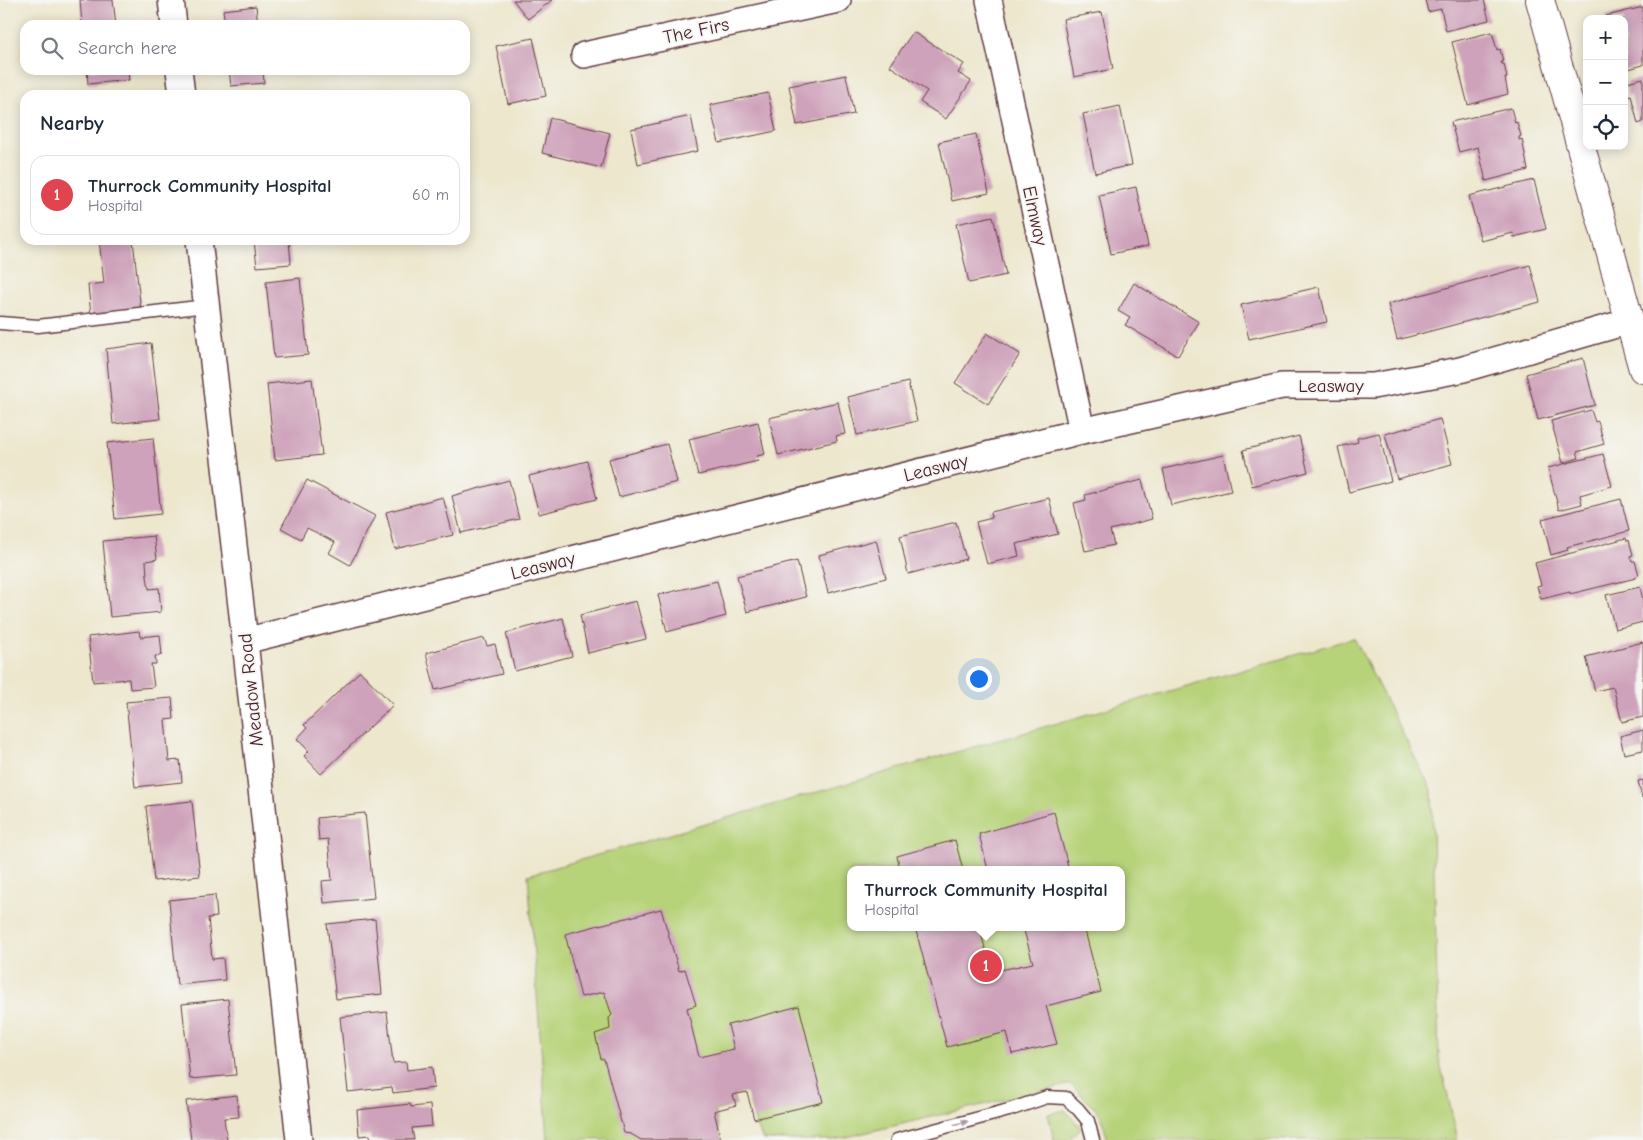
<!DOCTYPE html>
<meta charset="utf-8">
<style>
:root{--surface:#fff;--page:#f6f6f7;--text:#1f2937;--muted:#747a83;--line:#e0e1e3;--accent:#2563eb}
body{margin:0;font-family:"Comic Neue",sans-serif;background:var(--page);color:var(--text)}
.controls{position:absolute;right:15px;top:15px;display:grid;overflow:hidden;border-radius:10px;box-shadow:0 2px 12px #0003}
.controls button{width:45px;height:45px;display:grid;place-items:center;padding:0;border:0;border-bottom:1px solid var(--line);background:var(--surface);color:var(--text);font:25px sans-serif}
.you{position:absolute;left:978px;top:678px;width:18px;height:18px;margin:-12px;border:4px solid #fff;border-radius:50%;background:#1a73e8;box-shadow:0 0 0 8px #1a73e833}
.badge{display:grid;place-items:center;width:32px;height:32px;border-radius:50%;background:var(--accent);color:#fff;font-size:16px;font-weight:700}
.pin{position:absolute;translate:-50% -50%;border:2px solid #fff;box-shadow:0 1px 5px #0006}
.popup{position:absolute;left:847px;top:866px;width:278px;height:65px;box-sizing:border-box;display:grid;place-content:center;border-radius:10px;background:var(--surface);filter:drop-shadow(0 1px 4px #0005);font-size:16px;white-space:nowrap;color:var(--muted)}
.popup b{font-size:19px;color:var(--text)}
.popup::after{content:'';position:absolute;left:50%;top:100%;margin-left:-10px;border:10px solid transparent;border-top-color:var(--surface)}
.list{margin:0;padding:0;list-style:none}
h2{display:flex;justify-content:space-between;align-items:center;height:65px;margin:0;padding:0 20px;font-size:21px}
h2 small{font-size:16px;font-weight:400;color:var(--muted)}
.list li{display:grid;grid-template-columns:32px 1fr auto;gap:15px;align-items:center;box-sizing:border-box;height:80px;margin:0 10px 10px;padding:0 10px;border:1px solid var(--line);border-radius:15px}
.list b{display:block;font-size:19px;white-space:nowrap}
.list p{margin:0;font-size:16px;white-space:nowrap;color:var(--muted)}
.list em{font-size:16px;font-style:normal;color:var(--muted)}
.icon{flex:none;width:28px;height:28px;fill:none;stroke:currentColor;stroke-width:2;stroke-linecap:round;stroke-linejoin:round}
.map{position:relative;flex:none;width:1643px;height:1140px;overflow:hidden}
.search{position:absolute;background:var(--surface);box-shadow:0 2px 12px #0003;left:20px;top:20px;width:450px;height:55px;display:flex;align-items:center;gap:12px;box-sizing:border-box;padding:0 18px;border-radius:15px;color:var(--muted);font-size:19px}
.panel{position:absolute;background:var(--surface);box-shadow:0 2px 12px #0003;left:20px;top:90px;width:450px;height:155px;border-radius:15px}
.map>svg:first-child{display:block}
</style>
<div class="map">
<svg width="1643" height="1140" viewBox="0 0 1643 1140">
<rect width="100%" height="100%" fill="#f6f6f2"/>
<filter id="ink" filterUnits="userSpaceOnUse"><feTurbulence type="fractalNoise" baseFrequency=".02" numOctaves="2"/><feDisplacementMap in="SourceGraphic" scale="10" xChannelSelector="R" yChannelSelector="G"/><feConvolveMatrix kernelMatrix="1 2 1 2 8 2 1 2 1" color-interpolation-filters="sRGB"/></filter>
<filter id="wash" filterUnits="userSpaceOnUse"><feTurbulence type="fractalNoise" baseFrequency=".0096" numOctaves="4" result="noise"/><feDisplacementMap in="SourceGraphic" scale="20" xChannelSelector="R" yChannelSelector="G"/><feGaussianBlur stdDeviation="1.12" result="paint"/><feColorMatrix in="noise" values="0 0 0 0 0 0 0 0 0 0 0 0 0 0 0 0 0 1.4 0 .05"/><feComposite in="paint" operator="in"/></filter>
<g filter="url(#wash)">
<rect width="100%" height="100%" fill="#ede7ce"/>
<!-- green -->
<path fill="#b7d37a" stroke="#807952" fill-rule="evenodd" d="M1354 638 1432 791 1439 1058 1458 1140H1108L1100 1114 1071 1084 834 1140H763L754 1119 747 1092 733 1095 736 1105 715 1111 721 1140H548L528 875ZM851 870H1121V927H851Z
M1065 1110 1081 1128 1069 1140H1054L1048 1114Z"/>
<g id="blocks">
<!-- building -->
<path fill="#cea2ba" d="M80 0H113L116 25H82Z
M513 0H552L528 19Z
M1425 0H1484L1489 20 1446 31 1441 9 1428 12Z
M256 6 258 25H225L223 10Z
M1643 7V65L1625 70 1624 19H1607L1606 16Z
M1102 12 1113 69 1074 77 1063 19Z
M913 32 964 64 958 73 971 81 946 119 920 102 927 91 890 66Z
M1492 32 1497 50 1500 49 1503 62H1501L1502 64H1504L1507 78H1505L1508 94 1468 105 1452 42Z
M533 38 546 96 508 104 496 46Z
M87 70H128L129 80 88 84Z
M229 70H263L264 83 231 86Z
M846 75 854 114 797 125 789 86Z
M1643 78V122L1638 124 1631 95 1628 96 1626 84H1628L1627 82Z
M768 93 776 131 719 143 710 105Z
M1120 106 1132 165 1095 173 1083 114Z
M1511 108 1515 123 1517 122 1521 136 1519 137V140L1522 139 1528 170 1486 181 1478 147 1459 152 1451 122Z
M691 116 698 151 638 164 631 129Z
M550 118 610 133 601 168 542 153Z
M976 134 989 193 952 201 939 142Z
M1534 180 1546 229 1514 237 1513 233 1481 241 1469 196Z
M1136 187 1148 246 1111 254 1099 195Z
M993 216 1006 275 969 283 956 224Z
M99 240H133L141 311 91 316 88 285 104 283Z
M254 240H289L291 264 257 267Z
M1530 265 1540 302 1397 340 1388 304Z
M300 278 308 355 274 358 266 282Z
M1134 283 1199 322 1178 356 1125 325 1130 318 1118 311Z
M1319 287 1327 322 1249 339 1241 305Z
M987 333 1020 354 988 404 955 383Z
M151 343 160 419 113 424 106 349Z
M1583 358 1595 405 1538 420 1526 374Z
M312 379 322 455 275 460 267 384Z
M908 382 917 421 857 435 848 397Z
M838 402 845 434 836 436 837 441 778 455 769 418Z
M1591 410 1595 422 1598 421 1604 444 1577 452 1579 458 1563 463 1551 421Z
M1440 419 1452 464 1397 479 1385 434Z
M758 422 765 454 757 456 758 461 698 475 689 439Z
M1379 433 1391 481 1349 492 1338 447 1358 442 1357 438Z
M1299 436 1308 472 1252 486 1243 450Z
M153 438 161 514 115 519 107 443Z
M667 444 677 482 619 497 609 459Z
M1603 454 1612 486 1580 495 1582 504 1559 510 1548 468Z
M1223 455 1231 491 1171 505 1163 469Z
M587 461 597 499 539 514 529 476Z
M307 480 375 516 350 565 329 553 335 542 307 528 301 539 281 528Z
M509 480 519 519 461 533 452 496Z
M1142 480 1152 519 1110 530 1114 545 1085 551 1074 503 1086 500 1085 495Z
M443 497 453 535 395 549 386 512Z
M1049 498 1058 534 1016 544 1019 556 987 564 976 522 992 518 991 512Z
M1621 499 1629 531 1567 547 1568 550 1551 555 1542 519Z
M956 522 966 559 908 574 900 536Z
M154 536 157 559 146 561 147 576 149 589 159 588 161 612 110 617 103 541Z
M1626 538 1627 541 1629 540 1633 555 1630 556 1632 561H1635L1639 575 1636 576V578L1570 594V592L1541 599 1537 586 1541 585 1535 563Z
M876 540 886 578 828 593 819 555Z
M797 561 806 597 747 612 737 576Z
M717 581 726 616 667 632 658 595Z
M1640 587 1643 600V622L1615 629 1606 595Z
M636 601 646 639 588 653 580 615Z
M563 618 572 656 515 671 506 633Z
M139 631 140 637 160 635 162 655 155 656 156 664H151L154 687 130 689 129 679 93 682 88 637Z
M484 638 487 646 495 644 502 674 435 690 426 653Z
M1643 642V717L1622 722 1613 687 1595 691 1586 657Z
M360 671 393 705 321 774 304 756 309 751 297 739 307 728 304 725Z
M172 698 174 719 165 720 169 761 180 760 182 782 135 787 126 702Z
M1643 730V750L1624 754 1620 736Z
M1643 780V797L1642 798 1638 781Z
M192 801 200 876 154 881 146 806Z
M1054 812 1069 870H988L979 834Z
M365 813 374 898 324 903 322 881 332 880 328 839 319 840 317 818Z
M955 840 963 870H900L897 856Z
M215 895 217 917 208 918 212 959 223 958 225 980 177 985 169 900Z
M661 909 679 971 685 969 696 1005 687 1008 699 1057 734 1049 728 1025 799 1006 823 1102 754 1119 747 1092 733 1095 736 1105 714 1111 721 1140H641L631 1134 624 1133 604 1059H601L595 1034 610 1029 609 1018 612 1015 604 992 581 997 565 934Z
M375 919 382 994 336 999 327 924Z
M915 927H979L992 972 1033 963 1023 927H1084L1101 992 1046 1006 1057 1044 1012 1054 1007 1032 947 1047Z
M228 999 236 1075 190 1079 182 1004Z
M387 1012 393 1063 406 1062 407 1070 432 1067 434 1088 393 1093 392 1087 348 1092 340 1017Z
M237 1095 239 1117 224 1118 227 1140H191L186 1101Z
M410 1104 411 1107 430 1105 432 1126 412 1128 414 1140H371L370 1135 359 1136 357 1110Z"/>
</g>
</g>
<g filter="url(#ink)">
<use href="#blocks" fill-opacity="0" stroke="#623d43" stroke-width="1"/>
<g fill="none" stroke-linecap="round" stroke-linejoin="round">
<!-- service casing -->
<g stroke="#623d43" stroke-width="15">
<path id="service" d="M0 323 38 326 206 306
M897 1140 1009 1110 1047 1097 1066 1098 1078 1109 1088 1121 1093 1140"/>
</g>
<!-- minor casing -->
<g stroke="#623d43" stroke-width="28">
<path id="minor" d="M171 0 174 25
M989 0 1082 431
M584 55 838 0
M179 70 182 95
M199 240 245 641 299 1140
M245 641 1082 431 1282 386H1373L1460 370 1630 321"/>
</g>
<!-- tertiary casing -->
<g stroke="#623d43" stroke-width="30">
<path id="tertiary" d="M1540 0 1643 369"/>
</g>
<!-- service -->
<use href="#service" stroke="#fff" stroke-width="12"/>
<!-- minor -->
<use href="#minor" stroke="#fff" stroke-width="25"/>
<!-- tertiary -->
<use href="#tertiary" stroke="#fff" stroke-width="28"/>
</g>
<!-- one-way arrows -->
<defs><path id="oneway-solid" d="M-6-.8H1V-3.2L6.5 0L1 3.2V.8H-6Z" transform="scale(1.25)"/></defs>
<use fill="#ae9aa0" href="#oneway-solid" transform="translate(961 1123) rotate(-15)"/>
</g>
<g text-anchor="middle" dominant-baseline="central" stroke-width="4" stroke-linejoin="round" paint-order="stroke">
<!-- street labels -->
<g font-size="19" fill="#4a1f2b" stroke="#f6f6f2">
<text transform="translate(696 31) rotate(-12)">The Firs</text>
<text transform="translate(1035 216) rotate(78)">Elmway</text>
<text x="1331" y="386">Leasway</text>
<text transform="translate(936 468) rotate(-14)">Leasway</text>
<text transform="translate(543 566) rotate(-14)">Leasway</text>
<text transform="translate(251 690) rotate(-96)">Meadow Road</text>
</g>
</g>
</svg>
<div class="controls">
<button>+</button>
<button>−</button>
<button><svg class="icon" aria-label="locate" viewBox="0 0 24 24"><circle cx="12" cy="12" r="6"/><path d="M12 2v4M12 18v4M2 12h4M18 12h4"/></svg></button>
</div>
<div class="you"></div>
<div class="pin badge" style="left:986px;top:966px;background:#e0444e">1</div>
<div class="popup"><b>Thurrock Community Hospital</b>Hospital</div>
<div class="search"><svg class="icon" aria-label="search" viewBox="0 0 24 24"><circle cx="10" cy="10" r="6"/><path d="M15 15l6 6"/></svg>Search here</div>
<section class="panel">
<h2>Nearby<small></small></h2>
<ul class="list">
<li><span class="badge" style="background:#e0444e">1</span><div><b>Thurrock Community Hospital</b><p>Hospital</p></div><em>60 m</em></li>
</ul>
</section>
</div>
